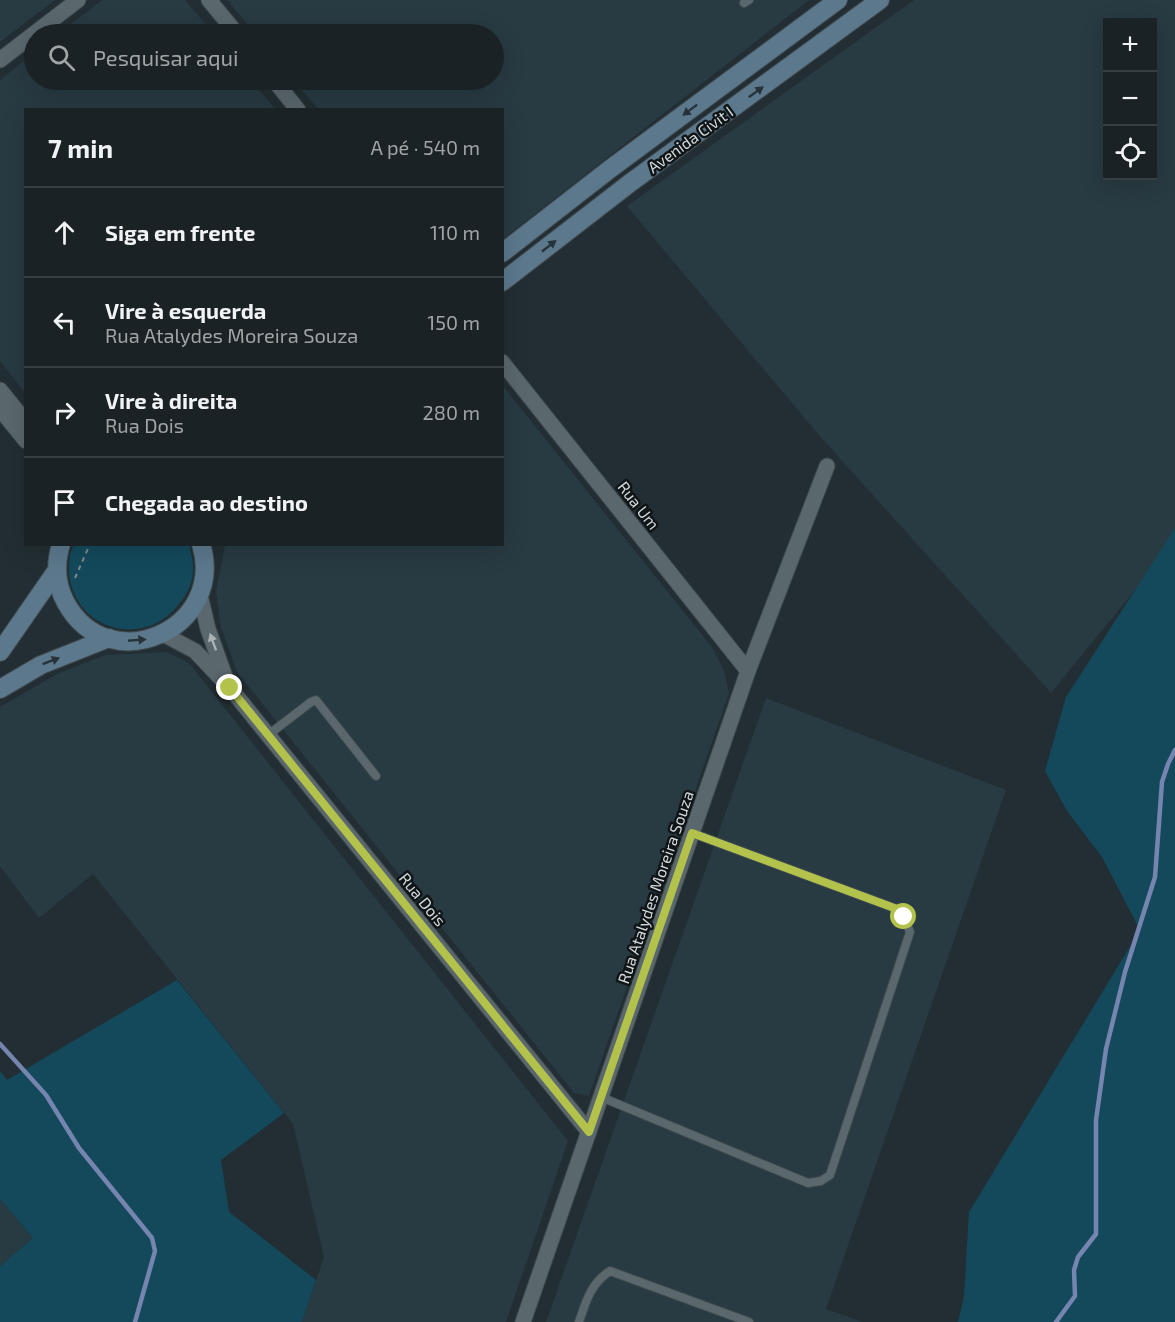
<!DOCTYPE html>
<html lang="pt">
<meta charset="utf-8">
<style>
:root{--surface:#1a2226;--page:#272f32;--text:#f1f3f6;--muted:#9fa4a7;--line:#383f43}
body{margin:0;font-family:"Exo 2",sans-serif;background:var(--page);color:var(--text)}
.controls{position:absolute;right:18px;top:18px;display:grid;overflow:hidden;border-radius:0px;box-shadow:0 6px 24px #0002}
.controls button{width:54px;height:54px;display:grid;place-items:center;padding:0;border:0;border-bottom:2px solid var(--line);background:var(--surface);color:var(--text);font:30px sans-serif}
.stop{position:absolute;width:18px;height:18px;margin:-14px;border:4px solid #b3c24b;border-radius:50%;background:#fff}
.stop.end{background:#b3c24b;border-color:#fff;box-shadow:0 2px 6px #0008}
.list{margin:0;padding:0;list-style:none}
h2{display:flex;justify-content:space-between;align-items:center;height:78px;margin:0;padding:0 24px;font-size:26px}
h2 small{font-size:20px;font-weight:400;color:var(--muted)}
.list li{display:grid;grid-template-columns:39px 1fr auto;gap:18px;align-items:center;box-sizing:border-box;height:90px;padding:0 24px;border-top:2px solid var(--line)}
.list b{display:block;font-size:22px;white-space:nowrap}
.list p{margin:0;font-size:20px;white-space:nowrap;color:var(--muted)}
.list em{font-size:20px;font-style:normal;color:var(--muted)}
.icon{flex:none;width:33px;height:33px;fill:none;stroke:currentColor;stroke-width:2;stroke-linecap:round;stroke-linejoin:round}
.map{position:relative;flex:none;width:1175px;height:1322px;overflow:hidden}
.search{position:absolute;background:var(--surface);box-shadow:0 6px 24px #0002;left:24px;top:24px;width:480px;height:66px;display:flex;align-items:center;gap:15px;box-sizing:border-box;padding:0 21px;border-radius:33px;color:var(--muted);font-size:22px}
.panel{position:absolute;background:var(--surface);box-shadow:0 6px 24px #0002;left:24px;top:108px;width:480px;height:438px;border-radius:0px}
.map>svg:first-child{display:block}
</style>
<div class="map">
<svg width="1175" height="1322" viewBox="0 0 1175 1322">
<rect width="100%" height="100%" fill="#222e33"/>
<!-- built -->
<path fill="#283a42" fill-rule="evenodd" d="M0 0H55L0 42Z
M102 0H185L214 34H58Z
M227 0H809L503 239 502 110 318 109 293 80H494V34H256Z
M914 0H1175V541L1051 693 817 433 627 206ZM1108 22H1152V176H1108Z
M34 53V80H251L275 109 26 110 25 393 0 361V80Z
M503 386 712 647 724 670 729 693 589 1096 574 1093 237 672 220 624 216 591 225 545 502 544Z
M167 652 189 663 568 1141 506 1322H302L324 1257 293 1124 93 874 39 918 0 866V707L57 674 105 655Z
M766 698 1006 790 826 1309 863 1322H546Z
M0 1199 33 1238 0 1266Z"/>
<!-- green -->
<path fill="#13495b" d="M1175 528V1322H958L964 1297 969 1212 1140 930 1102 857 1067 811 1045 771 1066 697Z
M189 544C191 553 194 563 193 572 192 585 187 594 179 604 147 647 80 633 70 580 68 569 68 554 74 545Z
M177 980 284 1113 221 1160 229 1212 316 1280 302 1322H0V1266L33 1238 0 1199V1071L7 1080Z"/>
<g fill="none" stroke-linecap="round" stroke-linejoin="round">
<!-- stream -->
<path stroke="#7585af" stroke-width="4.5" d="M0 1044 46 1095 79 1148 152 1238 155 1251 135 1322
M1056 1322 1075 1296 1074 1270 1078 1257 1096 1234V1120L1106 1049 1125 972 1155 877 1162 782 1168 764 1175 750"/>
<!-- lane casing -->
<g stroke="#3f494d" stroke-width="10">
<path id="lane" d="M744 3 749 0
M268 735 311 702 316 700 376 776
M601 1097 808 1183 821 1181 830 1175 910 932 904 917 897 909 692 833
M579 1322C586 1301 591 1283 610 1271L749 1322"/>
</g>
<!-- street casing -->
<g stroke="#3f494d" stroke-width="17">
<path id="street" d="M209 0 237 34
M0 60 78 0
M274 80 298 110
M502 362 748 671
M0 390 26 422
M0 409 26 441
M200 595 208 629 227 682
M163 634 195 651 230 688 589 1132
M523 1322 748 671 827 466"/>
</g>
<!-- secondary casing -->
<g stroke="#3f494d" stroke-width="20">
<path id="secondary" d="M502 253 610 169 838 0
M502 282 630 183 880 0
M61 544C55 564 56 585 66 603 109 681 227 629 201 544
M0 652 57 570
M0 689 41 665 109 638"/>
</g>
<!-- path -->
<path stroke="#7f898d" stroke-width="2" stroke-dasharray="4.5 4.5" stroke-linecap="butt" d="M75 578 90 544"/>
<!-- lane -->
<use href="#lane" stroke="#5a676c" stroke-width="8"/>
<!-- street -->
<use href="#street" stroke="#5a676c" stroke-width="15"/>
<!-- secondary -->
<use href="#secondary" stroke="#5c788c" stroke-width="18"/>
</g>
<!-- one-way arrows -->
<defs><path id="oneway-solid" d="M-6-.8H1V-3.2L6.5 0L1 3.2V.8H-6Z" transform="scale(1.5)"/></defs>
<g fill="#27333a">
<use href="#oneway-solid" transform="translate(756 92) rotate(-36)"/>
<use href="#oneway-solid" transform="translate(690 110) rotate(143)"/>
<use href="#oneway-solid" transform="translate(549 246) rotate(-38)"/>
<use href="#oneway-solid" transform="translate(137 640) rotate(-5)"/>
<use href="#oneway-solid" transform="translate(51 661) rotate(-21)"/>
</g>
<use fill="#a9b2b5" href="#oneway-solid" transform="translate(213 642) rotate(-110)"/>
<g fill="none" stroke-linecap="round" stroke-linejoin="round">
<!-- route -->
<path stroke="#b3c24b" stroke-width="8" d="M230 688 589 1132 692 833 897 909 904 917"/>
</g>
<g text-anchor="middle" dominant-baseline="central" stroke-width="5" stroke-linejoin="round" paint-order="stroke">
<!-- street labels -->
<g font-size="16" fill="#d3dadd" stroke="#101517">
<text transform="translate(690 139) rotate(-36)">Avenida Civit I</text>
<text transform="translate(639 505) rotate(52)">Rua Um</text>
<text transform="translate(655 887) rotate(-71)">Rua Atalydes Moreira Souza</text>
<text transform="translate(423 899) rotate(51)">Rua Dois</text>
</g>
</g>
</svg>
<div class="controls">
<button>+</button>
<button>−</button>
<button><svg class="icon" aria-label="locate" viewBox="0 0 24 24"><circle cx="12" cy="12" r="6"/><path d="M12 2v4M12 18v4M2 12h4M18 12h4"/></svg></button>
</div>
<div class="stop" style="left:904px;top:917px"></div>
<div class="stop end" style="left:230px;top:688px"></div>
<div class="search"><svg class="icon" aria-label="search" viewBox="0 0 24 24"><circle cx="10" cy="10" r="6"/><path d="M15 15l6 6"/></svg>Pesquisar aqui</div>
<section class="panel">
<h2>7 min<small>A pé · 540 m</small></h2>
<ul class="list">
<li><svg class="icon" aria-label="ahead" viewBox="0 0 24 24"><path d="M12 20V5M6 11l6-6 6 6"/></svg><div><b>Siga em frente</b></div><em>110 m</em></li>
<li><svg class="icon" aria-label="left" viewBox="0 0 24 24"><path d="M17 20v-9H6M10 6l-5 5 5 5"/></svg><div><b>Vire à esquerda</b><p>Rua Atalydes Moreira Souza</p></div><em>150 m</em></li>
<li><svg class="icon" aria-label="right" viewBox="0 0 24 24"><path d="M7 20v-9h11M14 6l5 5-5 5"/></svg><div><b>Vire à direita</b><p>Rua Dois</p></div><em>280 m</em></li>
<li><svg class="icon" aria-label="arrive" viewBox="0 0 24 24"><path d="M6 21V4h12l-3 4 3 4H6"/></svg><div><b>Chegada ao destino</b></div></li>
</ul>
</section>
</div>
